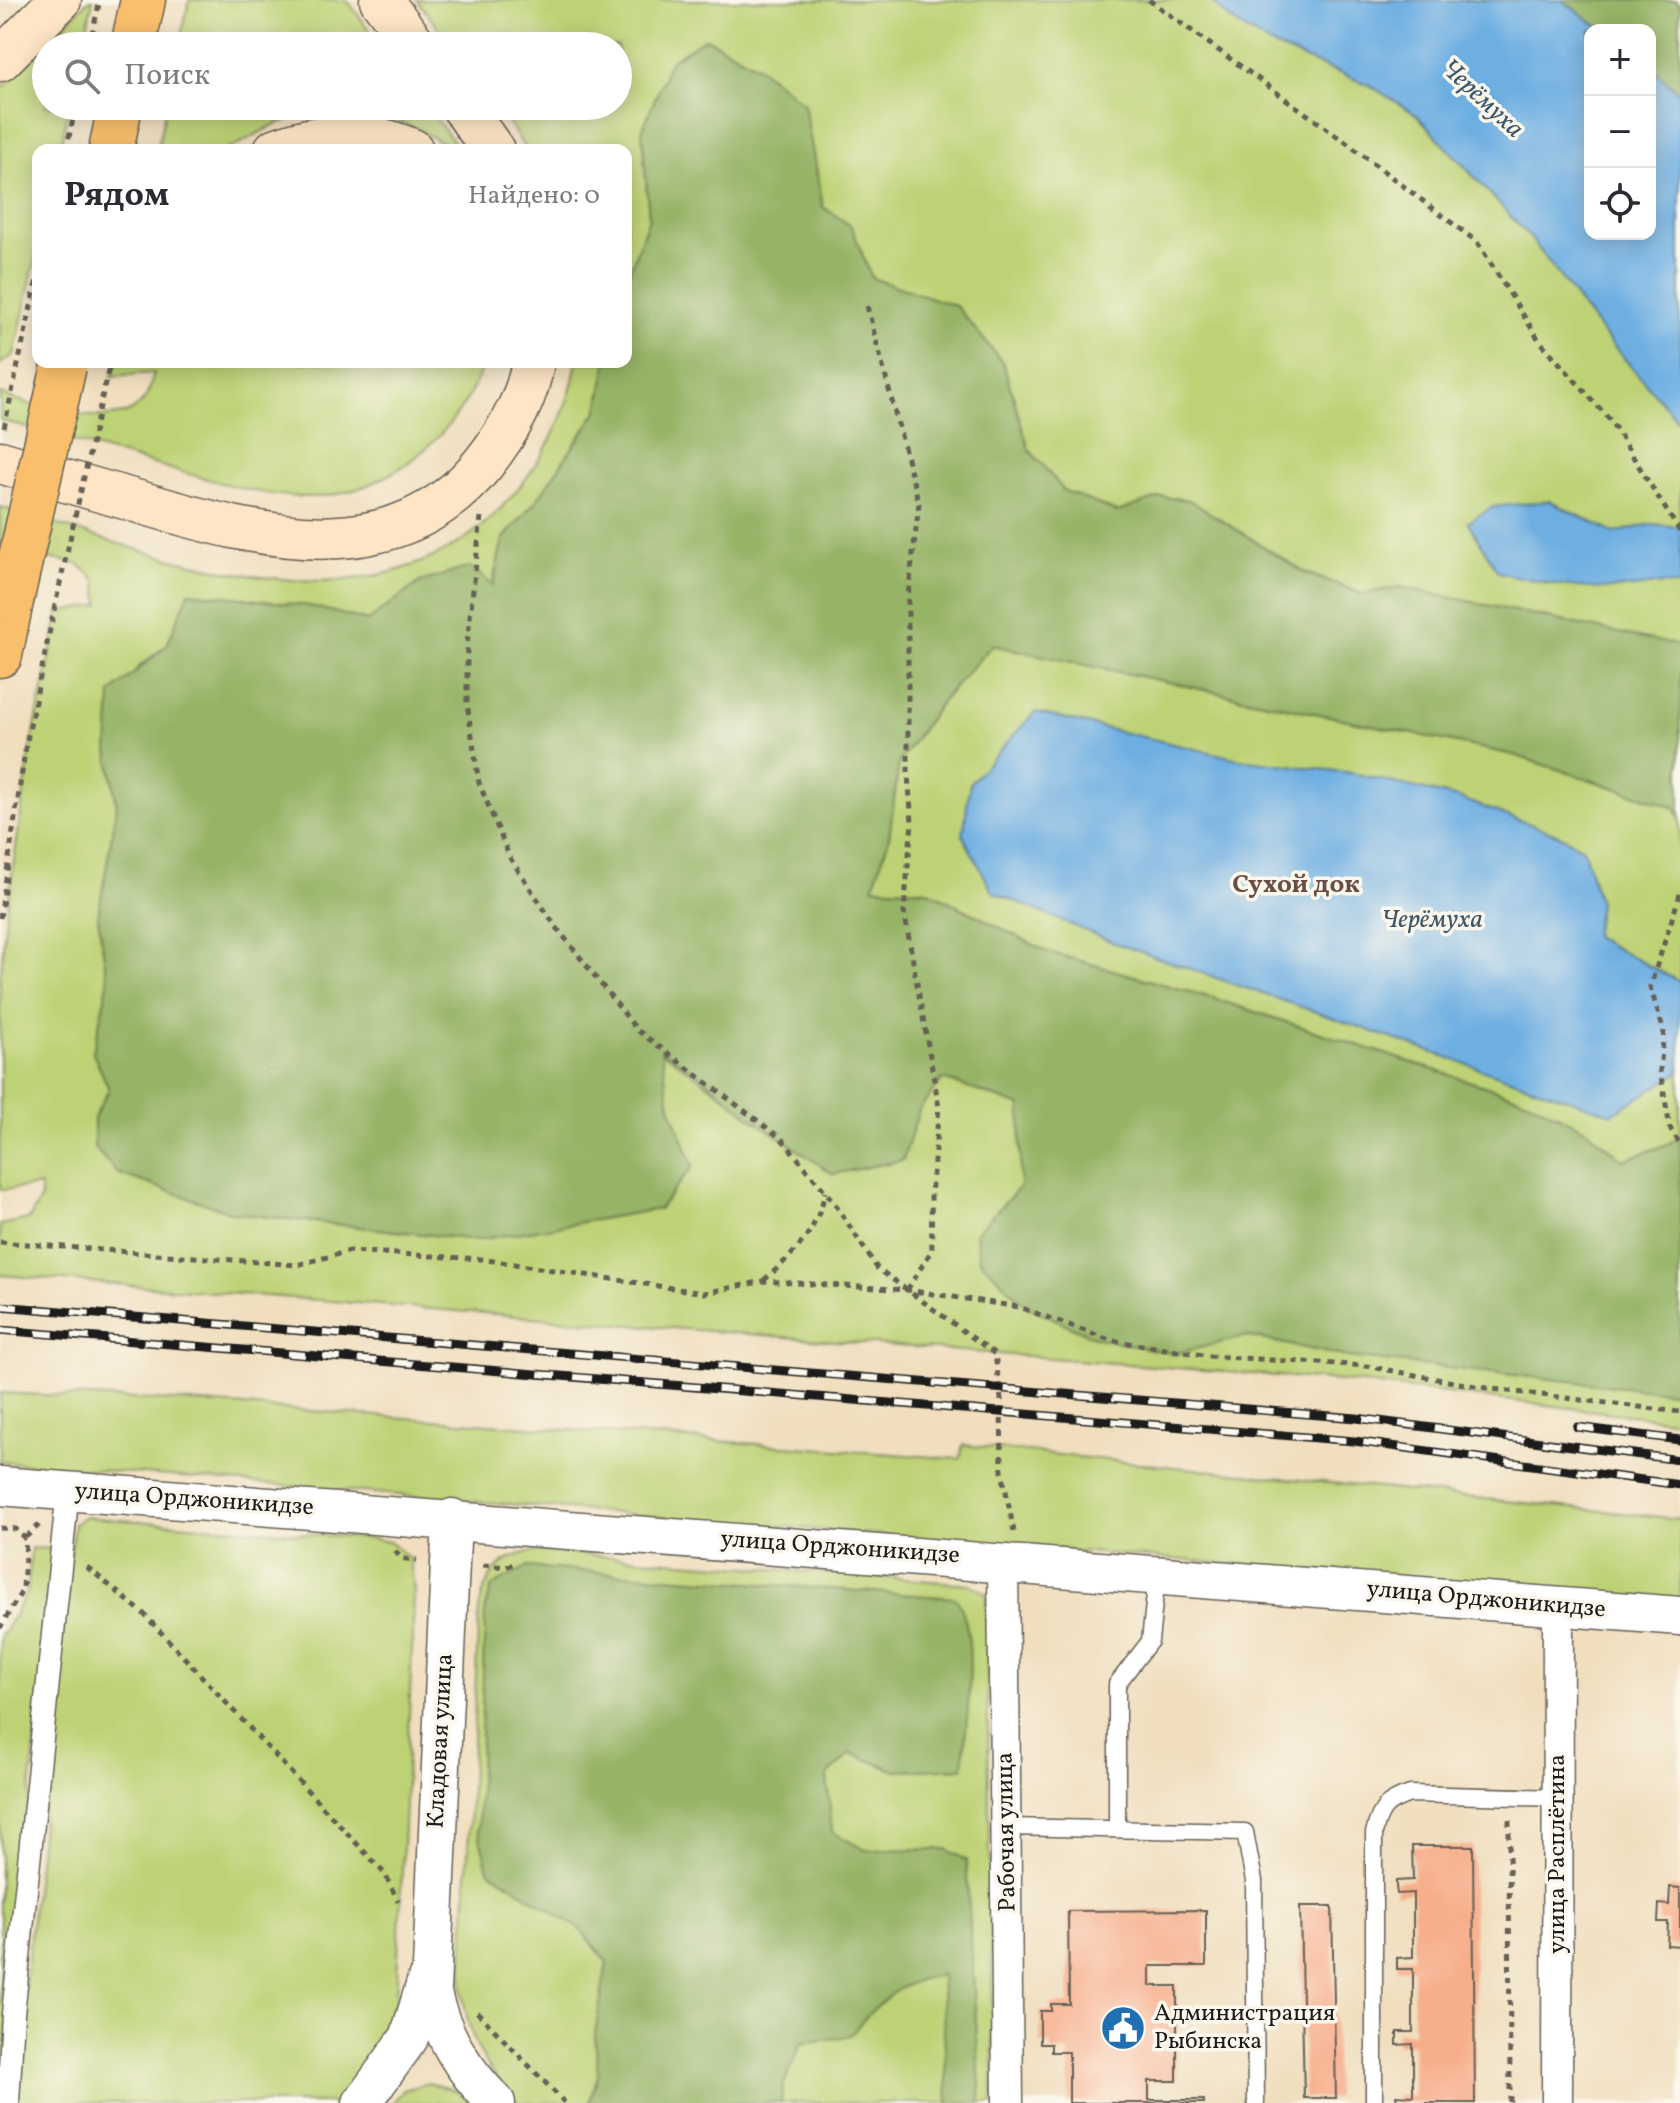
<!DOCTYPE html>
<html lang="ru">
<meta charset="utf-8">
<style>
:root{--surface:#fff;--page:#f7f7f7;--text:#2b2b33;--muted:#7c7c81;--line:#e1e1e2}
body{margin:0;font-family:Vollkorn,serif;background:var(--page);color:var(--text)}
.controls{position:absolute;right:24px;top:24px;display:grid;overflow:hidden;border-radius:16px;box-shadow:0 4px 20px #0003}
.controls button{width:72px;height:72px;display:grid;place-items:center;padding:0;border:0;border-bottom:2px solid var(--line);background:var(--surface);color:var(--text);font:40px sans-serif}
.list{margin:0;padding:0;list-style:none}
h2{display:flex;justify-content:space-between;align-items:center;height:104px;margin:0;padding:0 32px;font-size:34px}
h2 small{font-size:26px;font-weight:400;color:var(--muted)}
.icon{flex:none;width:44px;height:44px;fill:none;stroke:currentColor;stroke-width:2;stroke-linecap:round;stroke-linejoin:round}
.map{position:relative;flex:none;width:1680px;height:2103px;overflow:hidden}
.search{position:absolute;background:var(--surface);box-shadow:0 4px 20px #0003;left:32px;top:32px;width:600px;height:88px;display:flex;align-items:center;gap:20px;box-sizing:border-box;padding:0 28px;border-radius:44px;color:var(--muted);font-size:30px}
.panel{position:absolute;background:var(--surface);box-shadow:0 4px 20px #0003;left:32px;top:144px;width:600px;height:224px;border-radius:16px}
.map>svg:first-child{display:block}
</style>
<div class="map">
<svg width="1680" height="2103" viewBox="0 0 1680 2103">
<rect width="100%" height="100%" fill="#fbf7ec"/>
<filter id="ink" filterUnits="userSpaceOnUse"><feTurbulence type="fractalNoise" baseFrequency=".0125" numOctaves="2"/><feDisplacementMap in="SourceGraphic" scale="16" xChannelSelector="R" yChannelSelector="G"/><feConvolveMatrix kernelMatrix="1 2 1 2 8 2 1 2 1" color-interpolation-filters="sRGB"/></filter>
<filter id="wash" filterUnits="userSpaceOnUse"><feTurbulence type="fractalNoise" baseFrequency=".006" numOctaves="4" result="noise"/><feDisplacementMap in="SourceGraphic" scale="32" xChannelSelector="R" yChannelSelector="G"/><feGaussianBlur stdDeviation="1.8" result="paint"/><feColorMatrix in="noise" values="0 0 0 0 0 0 0 0 0 0 0 0 0 0 0 0 0 1.4 0 .05"/><feComposite in="paint" operator="in"/></filter>
<g filter="url(#wash)">
<rect width="100%" height="100%" fill="#f0debe"/>
<!-- green -->
<path fill="#bdd275" stroke="#6c7748" stroke-width="2" d="M89 0H93L83 46H46V106H69L60 150H38V247L14 355 0 364V90Z
M189 0H347L381 46H179Z
M417 0H1210L1232 21 1271 45 1369 85 1417 115 1529 236 1604 335 1680 423V527L1652 524 1614 533 1549 501 1543 583 1613 589 1656 582 1680 586V646L1401 587 1362 594 1305 572 1189 500 1161 497 1117 512 1064 491 1028 449 1003 363 956 306 871 278 851 227 823 207 814 154 642 131 649 218 626 281V150H526L498 106H618V46H452Z
M166 106H426L460 150H453C402 114 338 99 279 123 263 129 237 147 224 150 204 155 177 150 157 150Z
M117 362H484C461 430 397 487 325 496 273 502 213 480 164 467 109 451 55 436 0 420V394C31 406 111 430 138 406 148 398 151 385 154 373L112 376Z
M577 362H607L598 410 537 500 503 539 492 586 420 582 368 621 310 606 190 592 167 645 137 668 108 750 117 806 98 916 108 984 93 1052 109 1089 94 1118 117 1173 233 1213 477 1240 659 1208 693 1166 670 1106 660 1050 833 1174 903 1160 919 1110 943 1078 1021 1105 1020 1187 1094 1337 1175 1354 1246 1336 1348 1357 1680 1393V1421L1354 1382 0 1275V1225L29 1219 41 1198 40 1186 0 1190V981L6 915 31 746 59 612 100 605 96 580 78 564 0 548V507C156 552 364 646 499 510 540 468 567 419 577 362Z
M992 645 1514 755 1676 808 1680 819V982L1594 937 1599 902 1583 848 1557 834 1459 798 1352 773 1239 759 963 836 994 892 1115 943 1612 1114 1680 1072V1136L1668 1144 1624 1160 1587 1130 1527 1100 1212 998 1045 951 927 890 873 887 889 838 899 762 943 700Z
M0 1393 176 1401 960 1459 963 1445 1680 1519V1601L0 1462Z
M84 1517 374 1539 390 1542 410 1559 414 1589 413 1628 396 2000C388 2042 363 2072 335 2103H16L18 2050 74 1524Z
M31 1548 54 1549 0 2100V1633H4L28 1590Z
M536 1551 970 1584 986 1593 994 2103H519C483 2067 466 2035 462 1984L479 1610C485 1575 500 1556 536 1551Z
M428 2083 455 2090 472 2103H392L404 2090Z"/>
<!-- forest -->
<path fill="#96b466" stroke="#596841" stroke-width="2" d="M1562 0H1676L1680 5V93L1650 67V30H1603Z
M706 38 759 67 804 104 823 207 851 226 872 278 956 306 1003 363 1029 449 1064 491 1117 512 1161 497 1189 500 1305 573 1362 594 1401 587 1680 646V819L1675 807 1514 755 992 645 942 700 899 762 889 838 873 887 927 890 1045 951 1212 998 1527 1100 1587 1130 1624 1160 1668 1144 1680 1136V1393L1348 1357 1247 1336 1175 1354 1094 1337 1026 1306 979 1259 976 1232 1020 1187 1021 1106 943 1079 919 1110 903 1160 833 1174 751 1118 700 1075 661 1050 670 1106 693 1166 659 1209 477 1240 233 1213 117 1173 94 1147V1118L109 1089 93 1053 108 984 98 916 117 806 108 750 111 693 167 645 189 592 310 606 368 621 420 582 470 567 493 585 503 539 537 500 598 410 607 362H626V281L649 218 642 131 670 61Z
M527 1567 956 1598C981 1634 965 1724 963 1768L896 1771 851 1753 827 1776 832 1832 865 1850 946 1849 966 1860 981 2103H948L941 1975C901 1980 874 2005 850 2036L801 2043 784 2084 781 2103H589L598 2075 595 2033 607 1962 581 1930 488 1870 478 1830 485 1611 492 1586Z"/>
<!-- water -->
<path fill="#6eafe2" stroke="#45667f" stroke-width="2" d="M1210 0H1562L1603 30H1590V234H1650V67L1680 93V423L1604 335 1529 236 1417 115 1369 85 1271 45 1232 21Z
M1549 501 1614 533 1652 524 1680 527V586C1653 581 1637 589 1611 589 1573 589 1535 581 1498 572L1468 522 1493 507Z
M1035 712 1239 759 1352 773 1459 798 1557 834 1583 848 1599 902 1594 937 1680 982V1072L1612 1114 1115 943 993 892 963 836 970 783Z"/>
<g id="blocks">
<!-- building -->
<path fill="#f7ae8b" d="M1412 1846H1473L1475 2103H1397L1396 2095 1413 2096V2044L1397 2045V2032H1413V1969H1397V1958L1413 1957V1893L1397 1894 1396 1887V1881L1413 1880Z
M1670 1887 1680 1888V1946L1667 1945 1668 1922H1658L1659 1904 1669 1905Z
M1300 1906H1332L1336 2098H1304Z
M1206 1910V1966H1150V1986H1177V2081H1149V2100H1204V2103H1069V2052H1051V2044H1040V2011H1051V2004H1069L1068 1911Z"/>
</g>
</g>
<g filter="url(#ink)">
<use href="#blocks" fill-opacity="0" stroke="#666055" stroke-width="2"/>
<g fill="none" stroke-linecap="round" stroke-linejoin="round">
<!-- service casing -->
<g stroke="#666055" stroke-width="19">
<path id="service" d="M1007 1827 1245 1832 1254 1881 1256 2103
M1117 1828V1684L1150 1641 1157 1575
M1374 2103V1833C1380 1808 1386 1802 1410 1794L1558 1798"/>
</g>
<!-- pedestrian casing -->
<g stroke="#666055" stroke-width="25">
<path id="pedestrian" d="M8 2103 13 2014 68 1491"/>
</g>
<!-- minor casing -->
<g stroke="#666055" stroke-width="33">
<path id="minor" d="M1003 1561 1008 2103
M1557 2103 1558 1606"/>
</g>
<!-- tertiary casing -->
<g stroke="#666055" stroke-width="41">
<path id="tertiary" d="M0 1486 1680 1616
M452 1518 431 1990C442 2036 463 2070 496 2103
M362 2103 409 2038 427 1979"/>
</g>
<!-- secondary casing -->
<g stroke="#666055" stroke-width="45">
<path id="secondary" d="M381 0 416 46
M0 60 60 0
M462 106 493 150
M275 150C321 132 367 130 412 150
M0 462C49 476 97 490 146 504 261 538 395 573 483 464 507 434 527 401 533 362"/>
</g>
<!-- primary casing -->
<g stroke="#666055" stroke-width="47">
<path id="primary" d="M133 46 143 0
M111 150 120 106
M0 655 11 601"/>
</g>
<!-- path -->
<path stroke="#666055" stroke-width="5" stroke-dasharray="6 6" stroke-linecap="butt" d="M1149 0 1344 141 1477 242 1539 340 1610 420 1680 532
M89 46 100 0
M66 150 76 106
M867 306 919 504 908 596V775L912 822 904 911 939 1107 931 1194 932 1250 907 1290
M107 375 111 362
M4 428 38 275
M481 517 467 644V703L479 783 510 858 554 924 637 1030 782 1139 833 1201 877 1268 995 1354 1001 1399 1002 1471 1014 1532
M1680 894 1650 987 1664 1031 1660 1070 1670 1128 1680 1144
M0 918 26 745 54 610
M0 1242 297 1265 350 1251 481 1259 704 1293 764 1281 907 1290 1019 1307 1110 1340 1210 1356 1366 1366 1492 1389 1680 1412
M764 1280C794 1254 817 1232 825 1192
M0 1528 16 1529 26 1540 23 1589 0 1628
M26 1537 39 1525
M395 1551 402 1559 417 1560
M483 1565 506 1567 516 1563
M87 1567 143 1613 385 1874 398 1901
M1509 1820 1510 2103
M477 2012 565 2103"/>
<!-- service -->
<use href="#service" stroke="#fff" stroke-width="16"/>
<!-- pedestrian -->
<use href="#pedestrian" stroke="#fff" stroke-width="22"/>
<!-- minor -->
<use href="#minor" stroke="#fff" stroke-width="30"/>
<!-- tertiary -->
<use href="#tertiary" stroke="#fff" stroke-width="38"/>
<!-- secondary -->
<use href="#secondary" stroke="#fde5c5" stroke-width="42"/>
<!-- primary -->
<use href="#primary" stroke="#f9bf6d" stroke-width="44"/>
<!-- rail casing -->
<g stroke="#1c1c1c" stroke-width="9">
<path id="rail" d="M0 1306 1356 1418 1680 1460
M0 1330 1354 1441 1680 1485
M1577 1427 1680 1440"/>
</g>
<!-- rail -->
<use href="#rail" stroke="#fbf7ec" stroke-width="6" stroke-dasharray="18" stroke-linecap="butt"/>
<!-- primary-bridge casing -->
<g stroke="#666055" stroke-width="47" stroke-linecap="butt">
<path id="primary-bridge" d="M11 601 64 366"/>
</g>
<!-- path-bridge -->
<path stroke="#666055" stroke-width="5" stroke-dasharray="6 6" stroke-linecap="butt" d="M54 610 107 375"/>
<!-- primary-bridge -->
<use href="#primary-bridge" stroke="#f9bf6d" stroke-width="44"/>
</g>
</g>
<!-- icons -->
<defs>
<g id="civic-disc" transform="scale(2.3)"><circle r="9.5" fill="#1f6fb2" stroke="#fbf7ec"/><path d="M-.6-6.5H3V-4.5H.6V-3L4-1V1h2V6H-6V1h2V-1L-.6-3ZM-1.2 2.5V6h2.4V2.5Z" fill="#fff"/></g>
</defs>
<g fill-rule="evenodd">
<use href="#civic-disc" x="1123" y="2028"/>
</g>
<g text-anchor="middle" dominant-baseline="central" stroke-width="7" stroke-linejoin="round" paint-order="stroke">
<!-- street labels -->
<g font-size="24" fill="#1c1c1c" stroke="#fbf7ec">
<text transform="translate(194 1500) rotate(4)">улица Орджоникидзе</text>
<text transform="translate(840 1548) rotate(4)">улица Орджоникидзе</text>
<text transform="translate(1486 1600) rotate(5)">улица Орджоникидзе</text>
<text transform="translate(441 1741) rotate(-87)">Кладовая улица</text>
<text transform="translate(1007 1832) rotate(-91)">Рабочая улица</text>
<text transform="translate(1558 1854) rotate(-90)">улица Расплётина</text>
</g>
<!-- poi labels -->
<g font-size="24" fill="#1c1c1c" stroke="#fbf7ec" text-anchor="start">
<text x="1154" y="2014">Администрация<tspan x="1154" dy="28">Рыбинска</tspan></text>
</g>
<!-- water labels -->
<g font-size="26" font-style="italic" fill="#3d576b" stroke="#fbf7ec">
<text transform="translate(1482 99) rotate(43)">Черёмуха</text>
<text x="1432" y="920">Черёмуха</text>
</g>
<!-- neighbourhood labels -->
<g font-size="26" font-weight="bold" fill="#694f43" stroke="#fbf7ec">
<text x="1296" y="885">Сухой док</text>
</g>
</g>
</svg>
<div class="controls">
<button>+</button>
<button>−</button>
<button><svg class="icon" aria-label="locate" viewBox="0 0 24 24"><circle cx="12" cy="12" r="6"/><path d="M12 2v4M12 18v4M2 12h4M18 12h4"/></svg></button>
</div>
<div class="search"><svg class="icon" aria-label="search" viewBox="0 0 24 24"><circle cx="10" cy="10" r="6"/><path d="M15 15l6 6"/></svg>Поиск</div>
<section class="panel">
<h2>Рядом<small>Найдено: 0</small></h2>
<ul class="list">
</ul>
</section>
</div>
